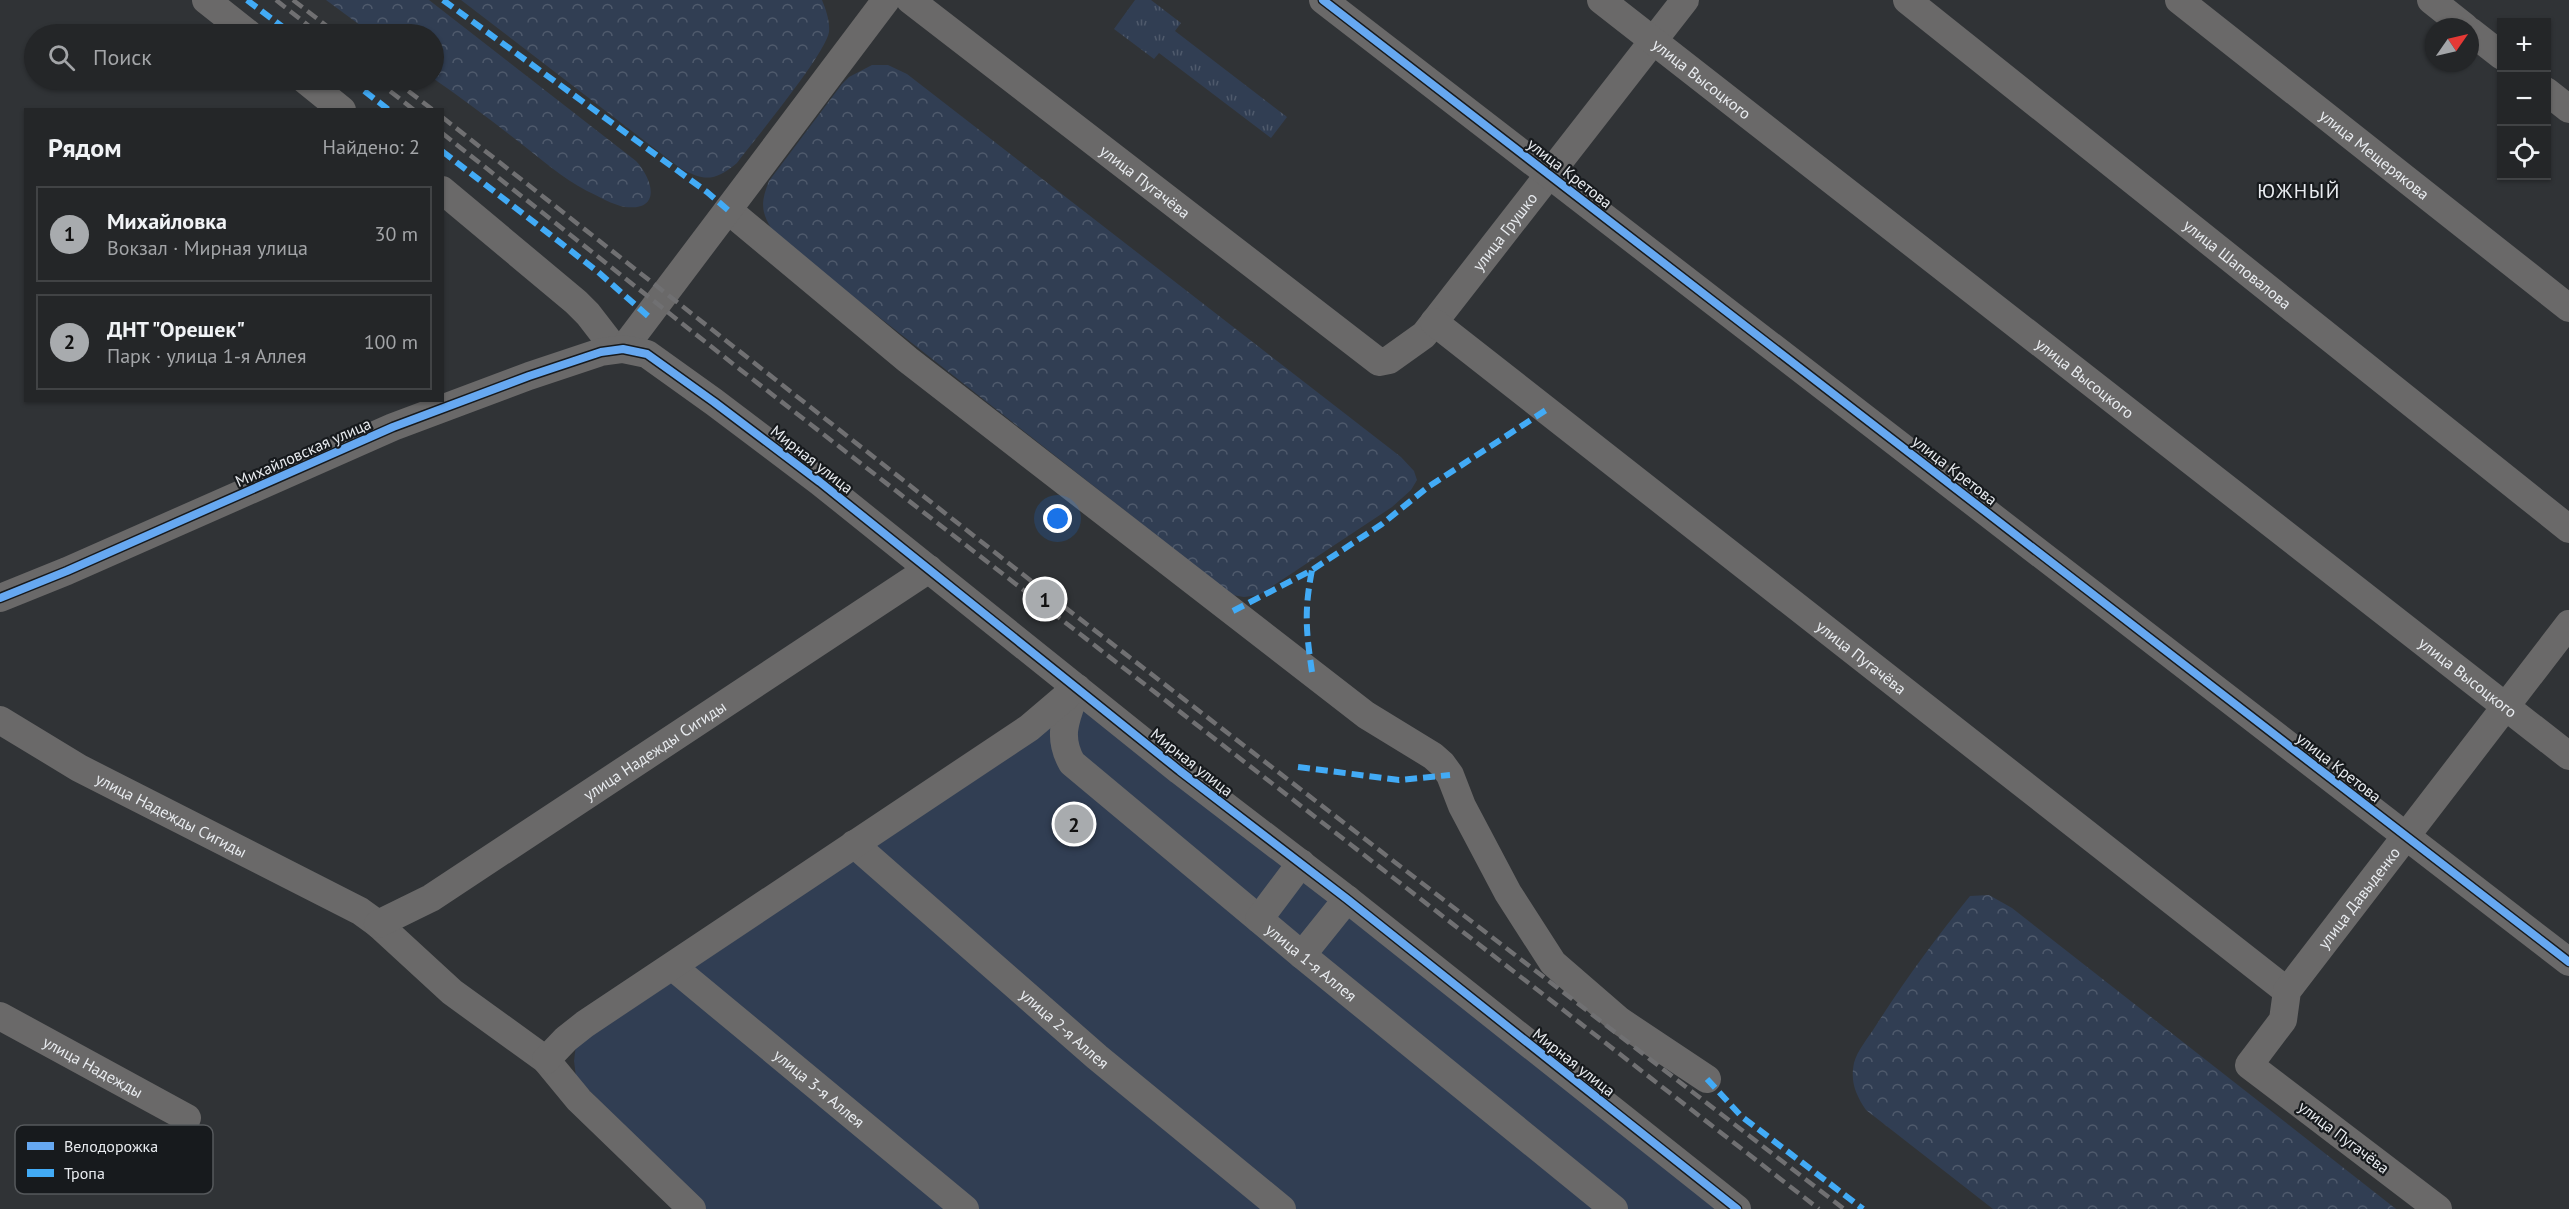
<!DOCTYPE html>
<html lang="ru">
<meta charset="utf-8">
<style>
:root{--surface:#242628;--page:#2c2e30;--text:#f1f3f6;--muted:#a3a5a8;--line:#414345;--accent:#a8abae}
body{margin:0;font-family:"PT Sans",sans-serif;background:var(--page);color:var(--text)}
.controls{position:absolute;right:18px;top:18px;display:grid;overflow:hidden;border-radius:0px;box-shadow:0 2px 4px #0004}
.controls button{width:54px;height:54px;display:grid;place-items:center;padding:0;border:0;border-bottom:2px solid var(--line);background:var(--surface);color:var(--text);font:30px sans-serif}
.compass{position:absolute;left:2425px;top:18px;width:54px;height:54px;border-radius:50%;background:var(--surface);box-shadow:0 2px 4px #0004;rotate:56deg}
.you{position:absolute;left:1058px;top:519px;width:21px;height:21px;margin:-15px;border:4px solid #fff;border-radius:50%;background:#1a73e8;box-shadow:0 0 0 9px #1a73e833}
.badge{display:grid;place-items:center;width:39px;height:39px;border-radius:50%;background:var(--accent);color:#111;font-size:20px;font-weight:700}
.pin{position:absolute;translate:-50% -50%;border:3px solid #fff;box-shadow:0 2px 6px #0006}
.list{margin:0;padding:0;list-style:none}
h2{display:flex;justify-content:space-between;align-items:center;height:78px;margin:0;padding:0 24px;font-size:26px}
h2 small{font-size:20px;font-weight:400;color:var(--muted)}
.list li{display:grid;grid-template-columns:39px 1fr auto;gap:18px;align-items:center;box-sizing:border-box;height:96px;margin:0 12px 12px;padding:0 12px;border:2px solid var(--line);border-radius:0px}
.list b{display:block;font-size:22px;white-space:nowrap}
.list p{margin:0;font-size:20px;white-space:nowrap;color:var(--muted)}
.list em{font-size:20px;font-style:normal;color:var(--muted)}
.icon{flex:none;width:33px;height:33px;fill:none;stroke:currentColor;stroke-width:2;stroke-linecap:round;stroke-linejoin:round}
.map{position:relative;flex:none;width:2569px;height:1209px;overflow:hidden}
.search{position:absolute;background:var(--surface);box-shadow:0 2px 4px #0004;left:24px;top:24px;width:420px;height:66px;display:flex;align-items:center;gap:15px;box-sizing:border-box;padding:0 21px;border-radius:33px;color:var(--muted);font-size:22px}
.panel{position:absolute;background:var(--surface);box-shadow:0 2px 4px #0004;left:24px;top:108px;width:420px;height:294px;border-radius:0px}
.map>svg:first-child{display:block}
</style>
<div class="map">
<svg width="2569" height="1209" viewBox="0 0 2569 1209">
<defs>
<pattern id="forest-crowns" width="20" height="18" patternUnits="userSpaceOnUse" patternTransform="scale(1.5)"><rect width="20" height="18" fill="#313e53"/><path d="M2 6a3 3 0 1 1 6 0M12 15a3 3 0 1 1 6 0" fill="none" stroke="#4f5a6c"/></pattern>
<pattern id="park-tufts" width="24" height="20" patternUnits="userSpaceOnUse" patternTransform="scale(1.5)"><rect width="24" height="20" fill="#313e53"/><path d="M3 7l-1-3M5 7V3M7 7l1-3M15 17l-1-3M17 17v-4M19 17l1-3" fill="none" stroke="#4f5a6c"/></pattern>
</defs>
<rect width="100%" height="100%" fill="#303336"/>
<!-- forest -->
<path fill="url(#forest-crowns)" d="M326 0H429L636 161C652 178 663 211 625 207 613 205 598 196 587 191 562 178 541 159 519 142 491 120 463 99 434 79V34H372Z
M461 0H822C826 10 830 21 829 32 825 55 755 139 737 163 715 181 705 182 680 168Z
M872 65H888L907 74 1401 457 1414 471 1417 480 1411 490 1392 507 1259 595 1244 597 1232 595 776 236C762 214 759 206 769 181L842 84 849 77Z
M1989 895 2012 908 2396 1209H1993L1866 1110C1856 1095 1850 1082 1854 1063 1857 1051 1868 1038 1875 1027 1904 981 1936 938 1970 896Z"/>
<!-- park -->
<path fill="url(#park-tufts)" d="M1135 0H1151L1181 23 1175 31 1287 117 1271 138 1159 53 1154 59 1114 29Z"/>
<!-- garden -->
<path fill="#313e53" d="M1087 681 1752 1209H706L576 1077 574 1061 576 1044Z"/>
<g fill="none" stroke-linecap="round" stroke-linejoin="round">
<!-- minor -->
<g stroke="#6a6969" stroke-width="28">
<path d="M206 0 249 34"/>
<path id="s1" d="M910 0 1379 362 1389 360 1424 335 1685 0"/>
<path d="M1323 0 2569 962"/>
<path id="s2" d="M1601 0 2569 756"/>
<path id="s3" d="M1907 0 2569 529"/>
<path id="s4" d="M2179 0 2569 308"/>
<path d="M2431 0 2465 27"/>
<path d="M2470 31 2502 56"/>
<path d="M305 80 342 110"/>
<path d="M2546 91 2569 109"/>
<path d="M442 190 576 302 588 314 615 349"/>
<path d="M728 210 908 360 1366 715 1433 756 1442 764 1450 775 1462 806 1508 893 1553 963 1620 1021 1707 1079"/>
<path id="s5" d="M1434 322 2287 991"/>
<path d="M623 349 886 0"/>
<path d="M0 598 67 571 393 427 529 376 601 352 623 349 647 354 714 402 820 482 1180 771 1347 899 1737 1209"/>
<path id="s6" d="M1077 688C1067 716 1056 735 1072 763L1302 955 1614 1209"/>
<path id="s7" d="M0 720 79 768 360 911 378 924 452 992 546 1060 579 1100 692 1209"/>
<path id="s8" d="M854 844 1097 1057 1282 1209"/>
<path d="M1259 919 1301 863"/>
<path id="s9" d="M378 924 431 898 929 569"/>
<path d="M1302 955 1347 899"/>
<path id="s10" d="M673 967 965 1209"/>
<path id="s11" d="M0 1016 187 1118"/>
<path d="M546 1060 566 1039 585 1024 1029 728 1076 688"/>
<path id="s12" d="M2438 1209 2249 1065 2283 1020 2287 991 2569 624"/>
</g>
<!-- rail -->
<path stroke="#707072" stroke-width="4.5" stroke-dasharray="12 6" stroke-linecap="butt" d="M276 0 319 34
M293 0 337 34
M376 80 414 110
M394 80 433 110
M442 117 1049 595 1844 1209
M442 133 742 371 1819 1209"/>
<!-- quiet -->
<path stroke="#42abf6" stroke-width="6" stroke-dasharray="12 6" stroke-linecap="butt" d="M247 0 292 34
M443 0 707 192 728 210
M350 80 389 110
M442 151 597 271 649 317
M1233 611 1312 570 1382 524 1428 487 1546 410
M1312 672C1306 631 1304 611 1312 570
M1298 767 1399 780 1450 775
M1707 1079 1741 1116 1863 1209"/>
<!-- cycleway casing -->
<g stroke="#171a1d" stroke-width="11">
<path id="cycleway" d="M1323 0 2569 962
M0 598 67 571 393 427 529 376 601 352 623 349 647 354 714 402 820 482 1180 771 1347 899 1737 1209"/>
</g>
<!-- cycleway -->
<use href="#cycleway" stroke="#66a8f1" stroke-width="8"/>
</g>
<g text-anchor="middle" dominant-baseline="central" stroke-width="4.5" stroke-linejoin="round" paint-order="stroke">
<!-- street labels -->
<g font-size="16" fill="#e8ebef" stroke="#171a1d">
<text stroke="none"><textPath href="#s2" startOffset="128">улица Высоцкого</textPath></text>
<text stroke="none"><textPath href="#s4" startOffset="249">улица Мещерякова</textPath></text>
<text transform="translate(1570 173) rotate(38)">улица Кретова</text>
<text stroke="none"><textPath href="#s1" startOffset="297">улица Пугачёва</textPath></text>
<text stroke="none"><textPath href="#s1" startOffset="777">улица Грушко</textPath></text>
<text stroke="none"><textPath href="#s3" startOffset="423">улица Шаповалова</textPath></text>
<text stroke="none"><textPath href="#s2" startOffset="614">улица Высоцкого</textPath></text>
<text transform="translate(303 452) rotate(-24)">Михайловская улица</text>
<text transform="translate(812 459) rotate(38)">Мирная улица</text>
<text transform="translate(1955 470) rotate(38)">улица Кретова</text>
<text stroke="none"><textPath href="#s5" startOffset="543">улица Пугачёва</textPath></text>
<text stroke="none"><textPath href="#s2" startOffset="1100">улица Высоцкого</textPath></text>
<text stroke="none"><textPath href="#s9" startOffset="327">улица Надежды Сигиды</textPath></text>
<text transform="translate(1192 762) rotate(38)">Мирная улица</text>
<text transform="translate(2339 767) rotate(38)">улица Кретова</text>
<text stroke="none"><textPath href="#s7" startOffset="196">улица Надежды Сигиды</textPath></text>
<text stroke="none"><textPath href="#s12" startOffset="441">улица Давыденко</textPath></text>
<text stroke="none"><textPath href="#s6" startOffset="390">улица 1-я Аллея</textPath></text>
<text stroke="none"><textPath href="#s8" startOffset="280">улица 2-я Аллея</textPath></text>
<text transform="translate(1574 1062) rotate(38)">Мирная улица</text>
<text stroke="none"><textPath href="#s11" startOffset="106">улица Надежды</textPath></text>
<text stroke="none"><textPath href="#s10" startOffset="190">улица 3-я Аллея</textPath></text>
<text transform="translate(2344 1137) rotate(37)">улица Пугачёва</text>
</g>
<!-- quarter labels -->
<g font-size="20" letter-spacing="1.5" fill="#e8ebef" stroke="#171a1d">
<text x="2299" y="191">ЮЖНЫЙ</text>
</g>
</g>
<!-- legend -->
<rect x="15" y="1125" width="198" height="69" rx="9" fill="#171a1d" stroke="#56595c" stroke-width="1.5"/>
<rect x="27" y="1142" width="27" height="8" fill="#66a8f1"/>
<rect x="27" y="1169" width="27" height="8" fill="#42abf6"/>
<g font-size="16" fill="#e8ebef">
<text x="64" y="1152">Велодорожка</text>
<text x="64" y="1179">Тропа</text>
</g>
</svg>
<div class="controls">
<button>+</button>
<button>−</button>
<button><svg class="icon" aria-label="locate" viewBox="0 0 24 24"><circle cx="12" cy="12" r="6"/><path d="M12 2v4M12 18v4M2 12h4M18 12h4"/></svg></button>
</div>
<svg class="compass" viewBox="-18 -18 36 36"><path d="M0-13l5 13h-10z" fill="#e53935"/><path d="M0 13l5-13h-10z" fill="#a3a5a8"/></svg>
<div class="you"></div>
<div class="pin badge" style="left:1045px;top:599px">1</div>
<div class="pin badge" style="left:1074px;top:824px">2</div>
<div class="search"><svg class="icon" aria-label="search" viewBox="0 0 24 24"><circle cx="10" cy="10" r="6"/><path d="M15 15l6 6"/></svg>Поиск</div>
<section class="panel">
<h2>Рядом<small>Найдено: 2</small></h2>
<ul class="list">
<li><span class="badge">1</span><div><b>Михайловка</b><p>Вокзал · Мирная улица</p></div><em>30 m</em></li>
<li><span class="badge">2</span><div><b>ДНТ &quot;Орешек&quot;</b><p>Парк · улица 1-я Аллея</p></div><em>100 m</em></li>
</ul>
</section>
</div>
